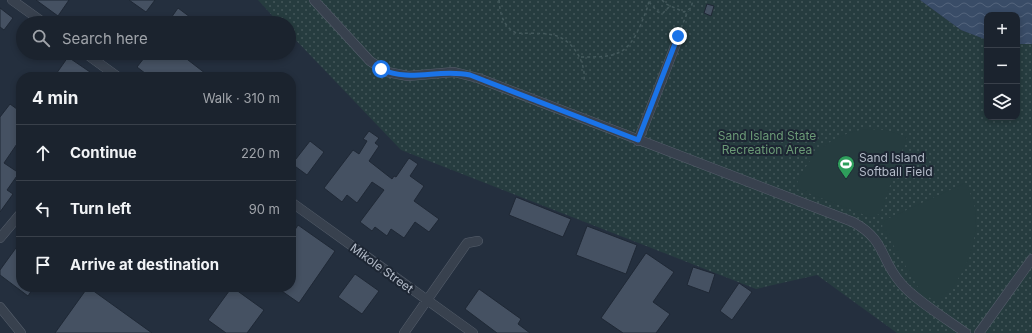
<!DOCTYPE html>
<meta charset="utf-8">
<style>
:root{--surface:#1b232e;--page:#282f3a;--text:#f1f3f6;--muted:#a0a4aa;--line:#39404a}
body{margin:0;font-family:Inter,sans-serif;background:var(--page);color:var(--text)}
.controls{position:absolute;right:12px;top:12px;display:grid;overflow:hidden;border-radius:8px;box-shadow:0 2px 6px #0003}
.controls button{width:36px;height:36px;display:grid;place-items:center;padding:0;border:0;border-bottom:1px solid var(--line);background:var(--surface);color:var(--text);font:20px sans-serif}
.stop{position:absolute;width:12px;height:12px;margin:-9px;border:3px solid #1a73e8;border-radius:50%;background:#fff}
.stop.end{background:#1a73e8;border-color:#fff;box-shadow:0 1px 4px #0008}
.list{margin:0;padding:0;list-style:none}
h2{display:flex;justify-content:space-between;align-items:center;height:52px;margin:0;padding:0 16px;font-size:17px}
h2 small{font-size:13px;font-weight:400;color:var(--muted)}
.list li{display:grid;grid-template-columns:26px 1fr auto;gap:12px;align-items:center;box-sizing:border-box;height:56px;padding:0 16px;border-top:1px solid var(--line)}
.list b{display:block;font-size:15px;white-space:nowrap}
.list em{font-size:13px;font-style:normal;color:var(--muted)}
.icon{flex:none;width:22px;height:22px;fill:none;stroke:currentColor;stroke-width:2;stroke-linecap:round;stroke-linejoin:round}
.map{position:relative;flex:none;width:1032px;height:333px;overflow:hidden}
.search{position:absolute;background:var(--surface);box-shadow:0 2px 6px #0003;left:16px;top:16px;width:280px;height:44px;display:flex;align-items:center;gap:10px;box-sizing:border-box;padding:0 14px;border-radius:22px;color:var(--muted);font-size:15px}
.panel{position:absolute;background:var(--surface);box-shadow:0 2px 6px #0003;left:16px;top:72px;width:280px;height:220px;border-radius:16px}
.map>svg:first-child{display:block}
</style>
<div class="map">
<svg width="1032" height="333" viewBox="0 0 1032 333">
<defs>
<pattern id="green-dots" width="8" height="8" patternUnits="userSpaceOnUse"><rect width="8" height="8" fill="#263c3f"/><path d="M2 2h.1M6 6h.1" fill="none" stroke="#435659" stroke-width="1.8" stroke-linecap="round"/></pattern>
<pattern id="water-waves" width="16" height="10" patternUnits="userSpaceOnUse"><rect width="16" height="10" fill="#394c67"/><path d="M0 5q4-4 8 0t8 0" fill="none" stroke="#53647b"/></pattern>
</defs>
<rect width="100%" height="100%" fill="#242f3e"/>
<!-- green -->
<path fill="url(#green-dots)" d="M258 0H920L961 30 987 40V117H1017V44H1032V333H897L817 275 756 289 401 150 289 33V23H279Z"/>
<!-- pitch -->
<path fill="#263c3f" d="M865 129 886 130 907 137 880 214 870 217 795 188C811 152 827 137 865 129Z
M965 183C968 189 972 196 974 203 981 239 966 280 936 302L921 292 882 226 885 220Z"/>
<!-- water -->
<path fill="url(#water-waves)" d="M920 0H1032V44H1017V15H987V40L961 30Z"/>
<!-- building -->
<path fill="#455162" stroke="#1f2835" d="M36 0H69L58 16Z
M129 0H155L146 12Z
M707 4 714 6 711 16 704 13Z
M0 8 13 18 4 30 0 27Z
M178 8 198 23H178L171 18Z
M148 53H179L210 77H150L137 67Z
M68 57 90 72 91 77H54Z
M10 104 21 112V138L4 163 19 173 7 190 13 194 0 212V117Z
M369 131 379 138 375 143 379 146 369 161 392 179 394 176 396 177 409 158 418 164 410 176 424 186 414 201 439 219 429 232 415 222 404 238 391 229 387 236 375 227 372 231 360 222 384 190 372 182 357 203 347 195 342 202 324 188 353 150 359 154 367 141 363 139Z
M310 141 324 152 307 175 292 164Z
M516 197 571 219 563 237 509 215Z
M298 225 335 251 299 303 276 287H291V236Z
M587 226 637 245 626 274 576 255Z
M21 241V287H34L28 296 0 275V270Z
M646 253 674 272 653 302 670 314 656 333H623L601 318Z
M693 267 715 274 709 293 687 285Z
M355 274 379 291 362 314 338 297Z
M739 283 752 292 732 320 720 311Z
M88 287 152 333H55Z
M232 287 264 310 247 333H226L208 320Z
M479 289 521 319 518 324 530 333H497L465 309Z"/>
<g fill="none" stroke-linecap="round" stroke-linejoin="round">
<!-- minor casing -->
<g stroke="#565f6c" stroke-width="10">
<path id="minor" d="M12 0 44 23
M314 0 370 61 387 72 408 76 454 72 478 78 853 222C886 240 880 259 900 282 912 298 948 320 966 333
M85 53 118 77
M638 141 679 36
M291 202 473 333
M0 238 21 213
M0 307 21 333
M404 333 467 243 478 241
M979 333 1032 259"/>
</g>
<!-- path -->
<path stroke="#44595c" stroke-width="1.5" stroke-dasharray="3 3" stroke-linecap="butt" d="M499 0C500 14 503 26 516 33 529 34 545 32 557 36 574 42 586 63 584 80
M662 0 666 4 684 12 691 8 693 0
M649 2 658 12 663 13 670 6
M681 28 688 11
M581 57C614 57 627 57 641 24 644 16 648 8 649 0"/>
<!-- minor -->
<use href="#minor" stroke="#38414e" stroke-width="9"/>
</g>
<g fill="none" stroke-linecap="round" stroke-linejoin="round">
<!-- route -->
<path stroke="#1a73e8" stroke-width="5" d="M381 69C410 83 439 68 470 75L638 140 678 36"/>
</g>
<!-- icons -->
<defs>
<g id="stadium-pin" transform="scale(0.9)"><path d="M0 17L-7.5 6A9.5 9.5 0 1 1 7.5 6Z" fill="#2e9e5b" stroke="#1d2633"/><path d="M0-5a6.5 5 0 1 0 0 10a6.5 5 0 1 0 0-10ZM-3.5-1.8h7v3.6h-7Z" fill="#fff"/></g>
</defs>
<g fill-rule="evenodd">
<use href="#stadium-pin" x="846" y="164"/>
</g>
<g text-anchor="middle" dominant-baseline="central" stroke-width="4" stroke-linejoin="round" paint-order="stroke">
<!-- park labels -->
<g font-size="12" fill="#6b9a76" stroke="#1d2633">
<text x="767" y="135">Sand Island State<tspan x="767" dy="14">Recreation Area</tspan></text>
</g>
<!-- poi labels -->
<g font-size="12" fill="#b4bcc9" stroke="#1d2633" text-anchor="start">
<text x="859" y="157">Sand Island<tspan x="859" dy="14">Softball Field</tspan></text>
</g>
<!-- street labels -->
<g font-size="12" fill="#b4bcc9" stroke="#1d2633">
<text transform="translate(382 268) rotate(36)">Mikole Street</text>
</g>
</g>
</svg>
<div class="controls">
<button>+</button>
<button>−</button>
<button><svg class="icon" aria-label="layers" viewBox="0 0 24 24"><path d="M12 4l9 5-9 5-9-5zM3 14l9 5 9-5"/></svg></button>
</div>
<div class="stop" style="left:381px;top:69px"></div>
<div class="stop end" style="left:678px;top:36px"></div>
<div class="search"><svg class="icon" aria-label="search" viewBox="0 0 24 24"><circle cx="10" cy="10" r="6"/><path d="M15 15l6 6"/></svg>Search here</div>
<section class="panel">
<h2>4 min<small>Walk · 310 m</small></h2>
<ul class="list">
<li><svg class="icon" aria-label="ahead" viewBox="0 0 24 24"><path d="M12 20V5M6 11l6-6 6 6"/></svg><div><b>Continue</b></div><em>220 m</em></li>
<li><svg class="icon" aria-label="left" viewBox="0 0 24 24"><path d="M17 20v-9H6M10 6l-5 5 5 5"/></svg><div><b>Turn left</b></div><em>90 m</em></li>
<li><svg class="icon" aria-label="arrive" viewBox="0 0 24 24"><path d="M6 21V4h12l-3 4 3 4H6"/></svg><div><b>Arrive at destination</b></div></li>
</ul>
</section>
</div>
